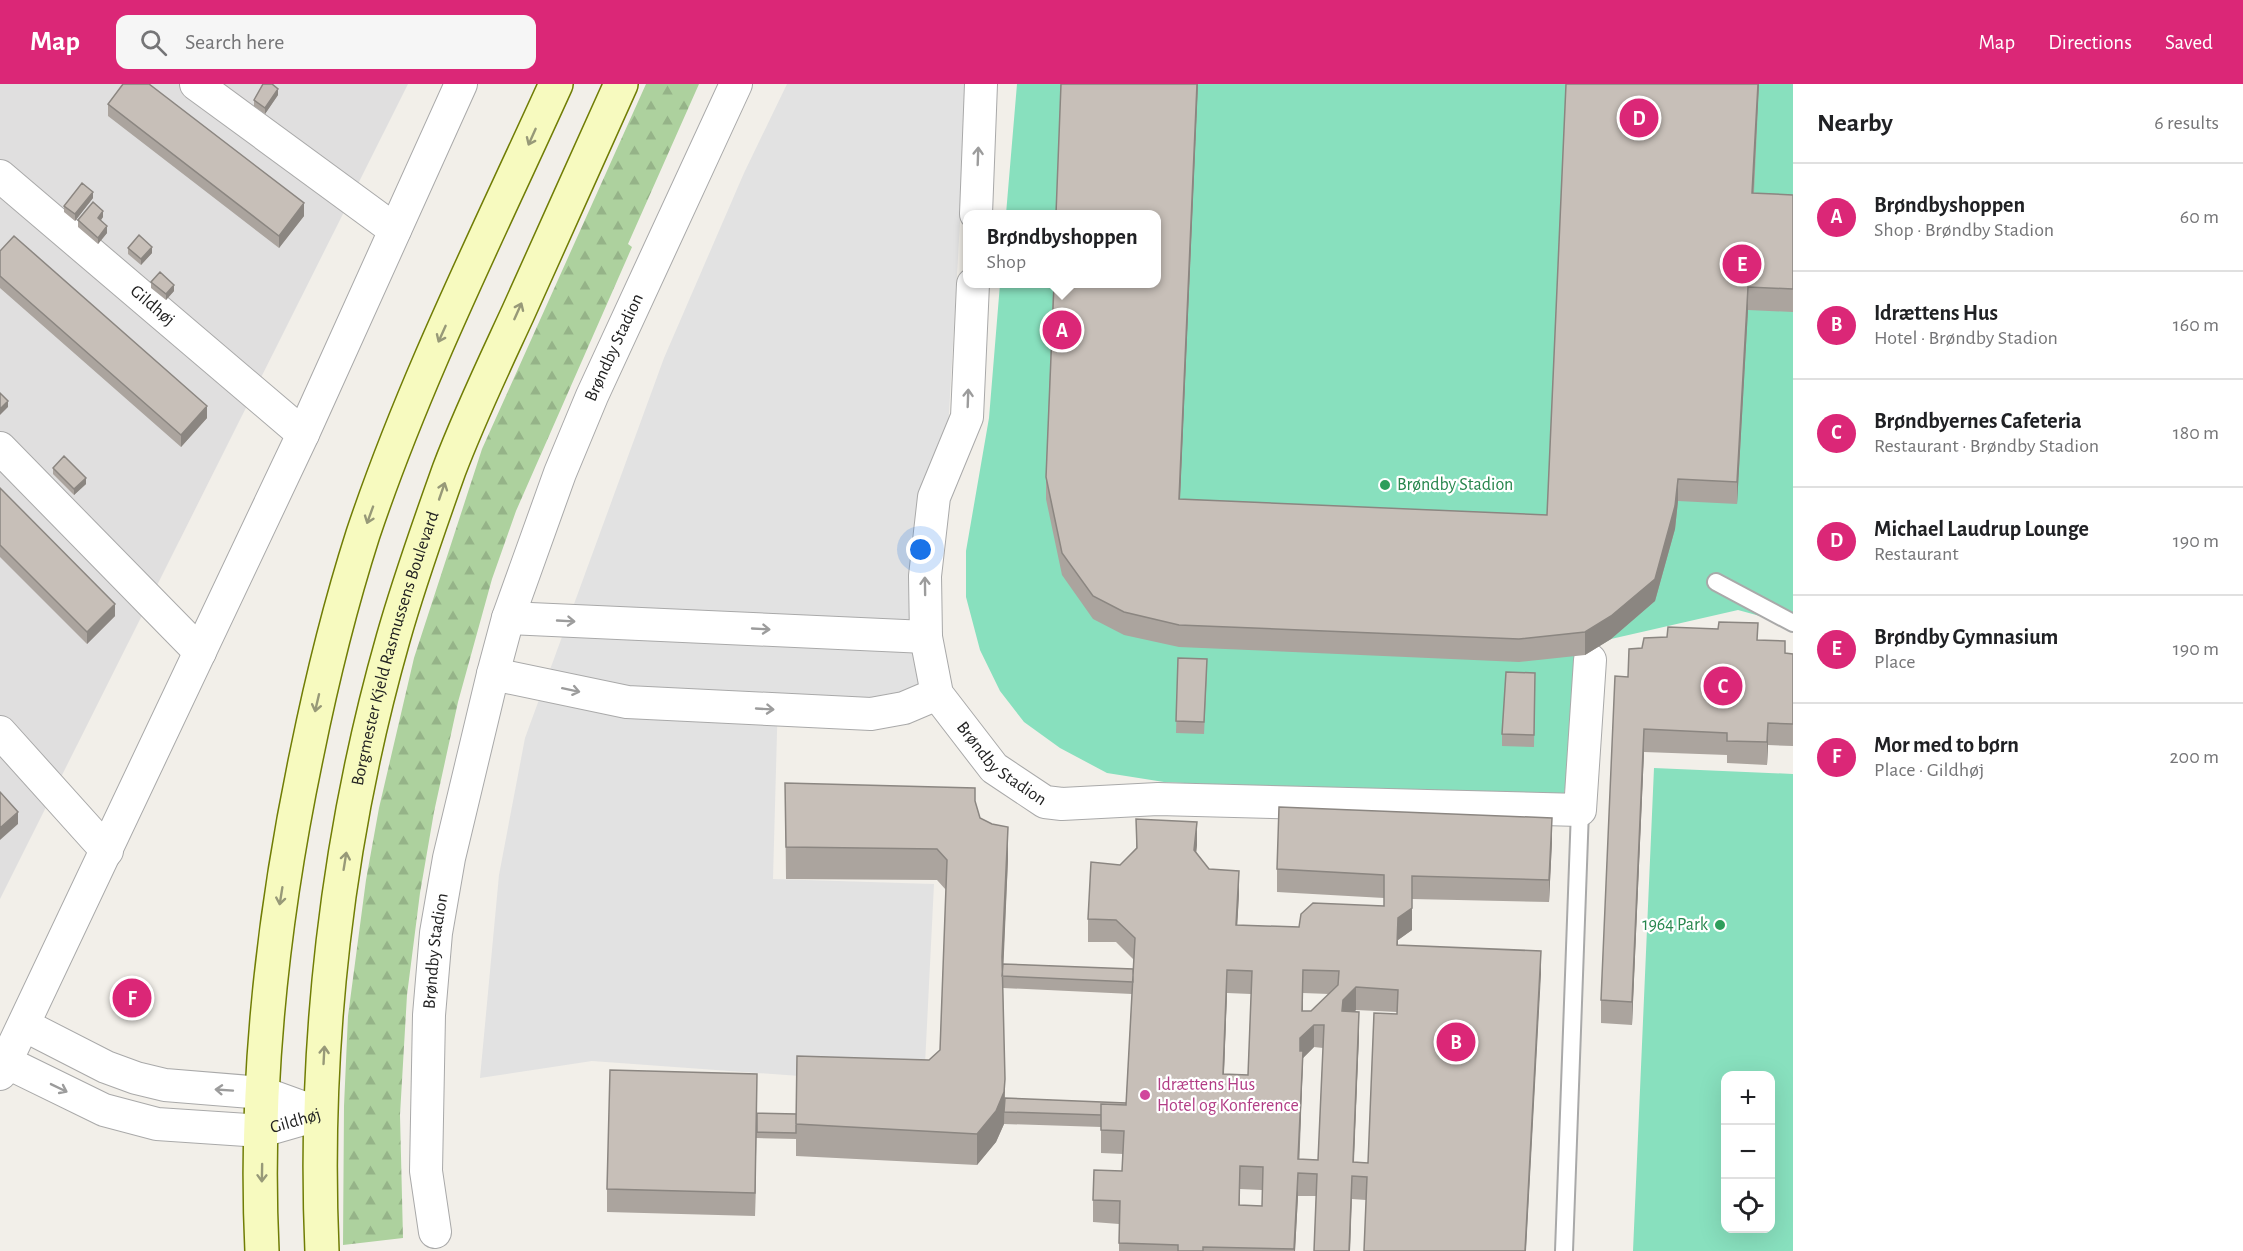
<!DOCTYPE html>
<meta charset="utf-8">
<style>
:root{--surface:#fff;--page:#f6f6f6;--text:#202124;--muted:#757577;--line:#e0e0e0;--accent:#db2777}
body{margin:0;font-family:"Alegreya Sans",sans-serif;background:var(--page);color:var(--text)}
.controls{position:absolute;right:18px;bottom:18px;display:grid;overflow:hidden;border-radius:12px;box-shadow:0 6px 24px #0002}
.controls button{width:54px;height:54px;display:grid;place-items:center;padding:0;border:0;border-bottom:2px solid var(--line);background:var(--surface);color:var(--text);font:30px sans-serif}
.you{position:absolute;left:921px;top:466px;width:21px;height:21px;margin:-15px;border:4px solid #fff;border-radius:50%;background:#1a73e8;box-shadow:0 0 0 9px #1a73e833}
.badge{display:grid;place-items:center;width:39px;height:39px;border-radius:50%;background:var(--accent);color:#fff;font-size:20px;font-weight:700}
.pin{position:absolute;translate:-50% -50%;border:3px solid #fff;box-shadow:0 2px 6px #0006}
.popup{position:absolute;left:963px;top:126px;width:198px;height:78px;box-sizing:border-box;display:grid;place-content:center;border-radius:12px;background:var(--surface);filter:drop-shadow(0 2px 4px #0005);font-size:20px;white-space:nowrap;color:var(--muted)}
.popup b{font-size:22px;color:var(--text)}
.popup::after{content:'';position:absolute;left:50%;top:100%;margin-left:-12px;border:12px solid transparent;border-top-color:var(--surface)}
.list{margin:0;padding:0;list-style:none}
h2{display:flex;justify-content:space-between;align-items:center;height:78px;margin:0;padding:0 24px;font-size:26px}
h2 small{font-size:20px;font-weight:400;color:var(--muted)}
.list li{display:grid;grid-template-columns:39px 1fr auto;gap:18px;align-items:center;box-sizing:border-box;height:108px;padding:0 24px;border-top:2px solid var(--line)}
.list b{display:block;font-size:22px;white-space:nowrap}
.list p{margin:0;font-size:20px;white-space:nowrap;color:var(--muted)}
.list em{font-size:20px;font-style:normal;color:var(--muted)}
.icon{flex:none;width:33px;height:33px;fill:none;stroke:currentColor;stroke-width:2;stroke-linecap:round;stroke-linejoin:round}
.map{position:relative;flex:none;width:1793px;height:1167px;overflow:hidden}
header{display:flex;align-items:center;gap:36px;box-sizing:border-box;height:84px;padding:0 30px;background:var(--accent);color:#fff}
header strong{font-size:28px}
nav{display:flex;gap:33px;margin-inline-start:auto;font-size:21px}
.search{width:420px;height:54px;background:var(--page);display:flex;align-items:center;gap:15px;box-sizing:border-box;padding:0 21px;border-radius:12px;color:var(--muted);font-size:22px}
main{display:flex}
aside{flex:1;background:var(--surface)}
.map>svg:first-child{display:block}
</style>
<header>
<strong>Map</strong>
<div class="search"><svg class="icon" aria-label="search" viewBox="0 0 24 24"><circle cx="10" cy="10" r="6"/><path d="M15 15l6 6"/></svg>Search here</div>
<nav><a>Map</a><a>Directions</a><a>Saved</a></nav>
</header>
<main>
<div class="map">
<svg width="1793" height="1167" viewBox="0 0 1793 1167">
<defs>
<pattern id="forest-firs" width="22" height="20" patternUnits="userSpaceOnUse" patternTransform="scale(1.5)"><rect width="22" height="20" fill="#add19e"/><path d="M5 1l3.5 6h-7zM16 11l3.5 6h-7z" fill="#95b388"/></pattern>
</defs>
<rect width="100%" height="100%" fill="#f2efe9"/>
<!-- residential -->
<path fill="#e0dfdf" d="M0 0H408L0 815Z"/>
<!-- forest -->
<path fill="url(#forest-firs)" d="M646 0H699L628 160 632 163 516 427 492 495 458 618 434 728 420 809 407 911 400 1031 403 1154 343 1161 344 1022 348 932 366 796 379 724 414 574 482 365Z"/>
<!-- pitch -->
<path fill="#88e0be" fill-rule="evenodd" d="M1017 0H1793V541L1738 526 1611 555 1585 570 1563 717 1164 698 1107 689 1060 664 1024 638 1000 607 980 566 966 513V467L989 334 1000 200H1156V130H1006Z
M1654 684 1793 690V1167H1633ZM1726 992H1770V1144H1726Z"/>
<!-- parking -->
<path fill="#e2e2e2" d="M787 0H968L947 364 910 456 930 619 778 612 773 795 934 800 924 1001 592 977 480 994 499 791 525 654 664 274 744 89Z"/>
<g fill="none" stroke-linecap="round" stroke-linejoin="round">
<!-- lane casing -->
<g stroke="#a9a9a9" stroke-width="20">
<path id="lane" d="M1716 498 1793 539
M1564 1167 1580 726"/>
</g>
<!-- street casing -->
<g stroke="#a9a9a9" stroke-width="34">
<g id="street">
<path d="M196 0 395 146"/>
<path id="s1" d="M0 92 303 350"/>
<path d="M976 130 981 0"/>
<path d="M0 364 200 568"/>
<path d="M508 534 926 553 925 492 934 413 967 333 973 200"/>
<path id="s2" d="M926 553 937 610 994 684 1045 718 1062 720 1158 715 1580 726 1590 576"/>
<path d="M493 590 627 618 871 630 904 624 937 610"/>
<path d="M0 648 107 767"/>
<path d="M24 941 106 983 136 994 165 1001 263 1009 321 1030"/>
<path id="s3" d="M6 978 104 1026 157 1040 262 1047 321 1030"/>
<path d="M0 990 303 350 461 0"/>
<path id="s4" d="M435 1148 426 1087 429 931 436 849 449 774 493 590 508 534 560 389 592 312 736 0"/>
</g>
</g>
<!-- secondary casing -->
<g stroke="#707d05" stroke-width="36">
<g id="secondary">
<path d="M262 1167C254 1001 273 831 307 669 322 595 340 522 363 450 415 295 489 148 556 0"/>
<path id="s5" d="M322 1167C313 962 337 752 393 555 409 498 429 442 449 386 469 333 494 281 518 229 552 153 587 76 621 0"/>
</g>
</g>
<!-- lane -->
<use href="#lane" stroke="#fff" stroke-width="16"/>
<!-- street -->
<use href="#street" stroke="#fff" stroke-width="32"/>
<!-- secondary -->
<use href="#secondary" stroke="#f7fabf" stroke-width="33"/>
</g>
<!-- wall -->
<path fill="#aba49e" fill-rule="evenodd" d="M1061 0H1198L1180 415 1547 431 1566 0H1759L1754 109 1793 111V228L1748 226 1737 420 1678 417 1675 445 1655 517 1611 555 1585 571 1519 578 1179 563 1124 551 1093 535 1062 491 1046 415V393Z
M278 11 265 30 254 22V16Z
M108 20 304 132 279 164 108 32Z
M93 114 75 137 64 128V122Z
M103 133 101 136 107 149 98 160 78 143V136Z
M128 164 152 169 141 181 128 170Z
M0 167 207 334 181 363 0 204Z
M151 198 174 207 166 216 151 204Z
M53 384 86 400 74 411 53 390Z
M0 404 115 532 87 560 0 473Z
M1758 556 1785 569 1793 570V662L1768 661 1767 681 1727 679V671L1644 668 1632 941 1601 939V916L1628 593 1642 564Z
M1178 574 1207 587 1204 650 1176 649Z
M1535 589 1534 663 1502 662V650Z
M785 699 975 717 980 734 1008 775 1003 880 1133 885 1134 876 1116 858H1088V835L1120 781 1136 764V735L1197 761 1196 768 1209 785 1239 810 1237 841 1299 843 1384 822V814L1277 808V785L1552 757 1549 818 1412 815V846L1398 856V861L1541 890 1366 1116 1352 1115 1350 1167H1314L1316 1112H1298L1295 1167H1119V1140L1093 1138V1116L1122 1087 1123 1070 1101 1069V1043L1004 1040 996 1058 977 1081 796 1072V1055L756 1054 755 1132 607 1128V1105L757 1029 796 1030 929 976 940 966 946 806 937 796 786 795ZM1003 904 1132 910 1126 1019 1005 1014ZM1227 909 1251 910 1248 991 1224 990ZM1303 909 1329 910 1311 927H1303ZM1356 926 1397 928 1368 1079 1354 1078 1359 951 1354 928ZM1314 963 1323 964 1318 1076 1299 1075 1303 974ZM1240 1105 1262 1106V1122L1240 1121Z"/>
<!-- shaded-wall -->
<path fill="#8b8681" d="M1197 0H1198L1179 438V415Z
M1758 0H1759L1752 132V109Z
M278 5V11L265 30V24Z
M93 108V114L75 137V130Z
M304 119V132L279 164V152Z
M103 127V133L98 140V134Z
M107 142V149L98 160V154Z
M152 163V169L141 181V175Z
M174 201V207L166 216V210Z
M1748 203V226L1737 420V398Z
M8 317V323L0 331V325Z
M207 322V334L181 363V351Z
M86 394V400L74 411V405Z
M1678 395V417L1675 445 1655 517 1611 555 1585 571V548Z
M115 520V532L87 560V548Z
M1768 639V661L1767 681V658Z
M1644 645V668L1632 941V918Z
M18 728V740L0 756V744Z
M1552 734V757L1549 818V796Z
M1197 738V761L1194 788V766Z
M1008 743V775L1003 892 1002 873Z
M1239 787V810L1236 864V841Z
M1412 792V846L1398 856 1397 884 1398 834Z
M1541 867V890L1526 1167H1525Z
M1227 886V909L1223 1013V990Z
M1303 886V909L1302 949V927Z
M1356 903V926L1343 938 1342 950 1343 916Z
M1359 928V951L1353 1092V1078Z
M1314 941V963L1303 974 1299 1089 1300 954Z
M757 990V1013L755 1132V1109Z
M1005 995 1004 1040 996 1058 977 1081V1050Z
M1298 1089V1112L1295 1167H1294Z
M1352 1092 1350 1167H1349Z"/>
<!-- building -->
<path fill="#c7bfb8" stroke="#8b8681" stroke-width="1.5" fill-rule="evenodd" d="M123 0H149L304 119 279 152 108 20Z
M263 0H272L278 5 265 24 254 16Z
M1061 0H1197L1179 415 1547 431 1566 0H1758L1752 109 1793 111V205L1748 203 1737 398 1678 395 1675 422 1655 495 1611 532 1585 548 1519 555 1179 541 1124 528 1093 512 1062 469 1046 393 1054 200H1156V130H1056Z
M82 99 93 108 75 130 64 122Z
M93 118 103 127 98 134 107 142 98 154 78 136Z
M139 151 152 163 141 175 128 164Z
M14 152 207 322 181 351 0 192V167Z
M160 188 174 201 166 210 151 198Z
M0 309 8 317 0 325Z
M64 372 86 394 74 405 53 384Z
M0 404 115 520 87 548 0 461Z
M1719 538 1758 539 1757 556 1785 557V569L1793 570V640L1768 639 1767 658 1727 657V649L1644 645 1632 918 1601 916 1615 592 1628 593 1629 565 1642 564 1644 554 1667 553 1668 543 1718 545Z
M1178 574 1207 575 1204 638 1176 637Z
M1506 588 1535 589 1534 651 1502 650Z
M785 699 975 704V717L980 734 992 740 1008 743 1002 873 1005 995 1004 1008 996 1027 977 1050 796 1040 797 972 929 976 940 966 947 776 937 765 786 763Z
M0 708 18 728 0 744Z
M1279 723 1552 734 1549 796 1412 792V824L1398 834 1397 861 1541 867 1525 1167H1364L1367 1093 1352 1092 1349 1167H1314L1317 1090 1298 1089 1294 1165 1203 1163V1167H1178V1161L1119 1159 1120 1117 1093 1116 1094 1086 1122 1087 1124 1047 1101 1046V1020L1126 1021 1135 854 1116 836 1088 835 1091 778 1120 781 1137 764 1136 735 1197 738 1194 766 1209 785 1239 787 1236 841 1299 843 1301 830 1313 819 1384 822V791L1277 785ZM1227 886 1252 887 1248 991 1223 990ZM1303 886 1339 887 1338 901 1311 927H1302ZM1356 903 1398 906 1397 930 1374 929 1368 1079 1353 1078 1359 928 1342 927 1343 916ZM1314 941H1324L1318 1076 1298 1075 1303 967H1300V954ZM1240 1082 1263 1083 1262 1122 1239 1121Z
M1003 880 1133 885V898L1002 892Z
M610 986 757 990 755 1109 607 1105Z
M1005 1014 1126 1019V1021L1101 1020V1031L1004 1028Z
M757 1029 796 1030V1049L757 1048Z"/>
<!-- one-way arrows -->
<defs><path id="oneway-shaft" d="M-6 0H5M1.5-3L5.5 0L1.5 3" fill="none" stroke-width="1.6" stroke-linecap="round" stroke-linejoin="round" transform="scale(1.5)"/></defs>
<g stroke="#979978">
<use href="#oneway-shaft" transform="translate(532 53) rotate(114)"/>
<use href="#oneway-shaft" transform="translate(518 227) rotate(-66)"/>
<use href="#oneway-shaft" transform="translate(442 250) rotate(114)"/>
<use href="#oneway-shaft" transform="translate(442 407) rotate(-71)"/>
<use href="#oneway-shaft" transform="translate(370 431) rotate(110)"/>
<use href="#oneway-shaft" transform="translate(317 619) rotate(103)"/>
<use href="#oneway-shaft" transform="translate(345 777) rotate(-81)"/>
<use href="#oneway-shaft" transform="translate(281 812) rotate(99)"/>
<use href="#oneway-shaft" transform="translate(324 971) rotate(-87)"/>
<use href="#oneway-shaft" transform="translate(262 1089) rotate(91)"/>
</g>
<g stroke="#9c9c9c">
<use href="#oneway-shaft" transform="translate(978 72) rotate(-88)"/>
<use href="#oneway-shaft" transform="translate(968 314) rotate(-88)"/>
<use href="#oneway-shaft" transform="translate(925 502) rotate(-91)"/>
<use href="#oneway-shaft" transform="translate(566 537) rotate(3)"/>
<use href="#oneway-shaft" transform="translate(761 545) rotate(3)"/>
<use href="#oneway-shaft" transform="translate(571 606) rotate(12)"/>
<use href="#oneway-shaft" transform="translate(765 625) rotate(3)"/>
<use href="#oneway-shaft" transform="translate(59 1004) rotate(26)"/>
<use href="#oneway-shaft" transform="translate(224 1006) rotate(-176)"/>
</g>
<!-- markers -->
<g fill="#2e9e5b" stroke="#fff" stroke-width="2">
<circle cx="1385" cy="401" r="6"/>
<circle cx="1720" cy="841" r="6"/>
</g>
<circle fill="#d1479c" stroke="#fff" stroke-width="2" cx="1145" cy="1011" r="6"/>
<g text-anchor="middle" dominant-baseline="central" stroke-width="4.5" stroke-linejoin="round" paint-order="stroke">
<!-- street labels -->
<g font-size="18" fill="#222" stroke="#fff">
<text stroke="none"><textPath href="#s1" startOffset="200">Gildhøj</textPath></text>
<text stroke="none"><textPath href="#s4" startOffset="914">Brøndby Stadion</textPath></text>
<text stroke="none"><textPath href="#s5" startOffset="610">Borgmester Kjeld Rasmussens Boulevard</textPath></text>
<text stroke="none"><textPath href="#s2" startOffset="154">Brøndby Stadion</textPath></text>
<text stroke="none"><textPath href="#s4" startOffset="282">Brøndby Stadion</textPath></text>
<text stroke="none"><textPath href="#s3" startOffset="304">Gildhøj</textPath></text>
</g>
<!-- leisure labels -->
<g font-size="18" fill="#27864d" stroke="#fff" text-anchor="start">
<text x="1397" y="401">Brøndby Stadion</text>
<text x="1708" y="841" text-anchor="end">1964 Park</text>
</g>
<!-- hotel labels -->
<g font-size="18" fill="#b23c85" stroke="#fff" text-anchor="start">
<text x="1157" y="1001">Idrættens Hus<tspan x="1157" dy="21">Hotel og Konference</tspan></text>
</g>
</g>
</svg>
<div class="controls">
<button>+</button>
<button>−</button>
<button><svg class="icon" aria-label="locate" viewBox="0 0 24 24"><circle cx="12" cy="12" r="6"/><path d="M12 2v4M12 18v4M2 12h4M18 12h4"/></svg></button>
</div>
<div class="you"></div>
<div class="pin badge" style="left:1062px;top:246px">A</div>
<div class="popup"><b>Brøndbyshoppen</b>Shop</div>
<div class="pin badge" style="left:1456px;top:958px">B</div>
<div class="pin badge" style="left:1723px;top:602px">C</div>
<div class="pin badge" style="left:1639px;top:34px">D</div>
<div class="pin badge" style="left:1742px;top:180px">E</div>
<div class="pin badge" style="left:132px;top:914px">F</div>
</div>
<aside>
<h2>Nearby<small>6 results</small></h2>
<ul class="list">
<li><span class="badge">A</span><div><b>Brøndbyshoppen</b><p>Shop · Brøndby Stadion</p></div><em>60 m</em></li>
<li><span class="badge">B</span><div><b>Idrættens Hus</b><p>Hotel · Brøndby Stadion</p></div><em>160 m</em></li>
<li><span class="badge">C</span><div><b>Brøndbyernes Cafeteria</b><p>Restaurant · Brøndby Stadion</p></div><em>180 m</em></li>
<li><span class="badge">D</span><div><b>Michael Laudrup Lounge</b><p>Restaurant</p></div><em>190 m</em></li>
<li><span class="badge">E</span><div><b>Brøndby Gymnasium</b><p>Place</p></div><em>190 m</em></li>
<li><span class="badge">F</span><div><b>Mor med to børn</b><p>Place · Gildhøj</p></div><em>200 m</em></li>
</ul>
</aside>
</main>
